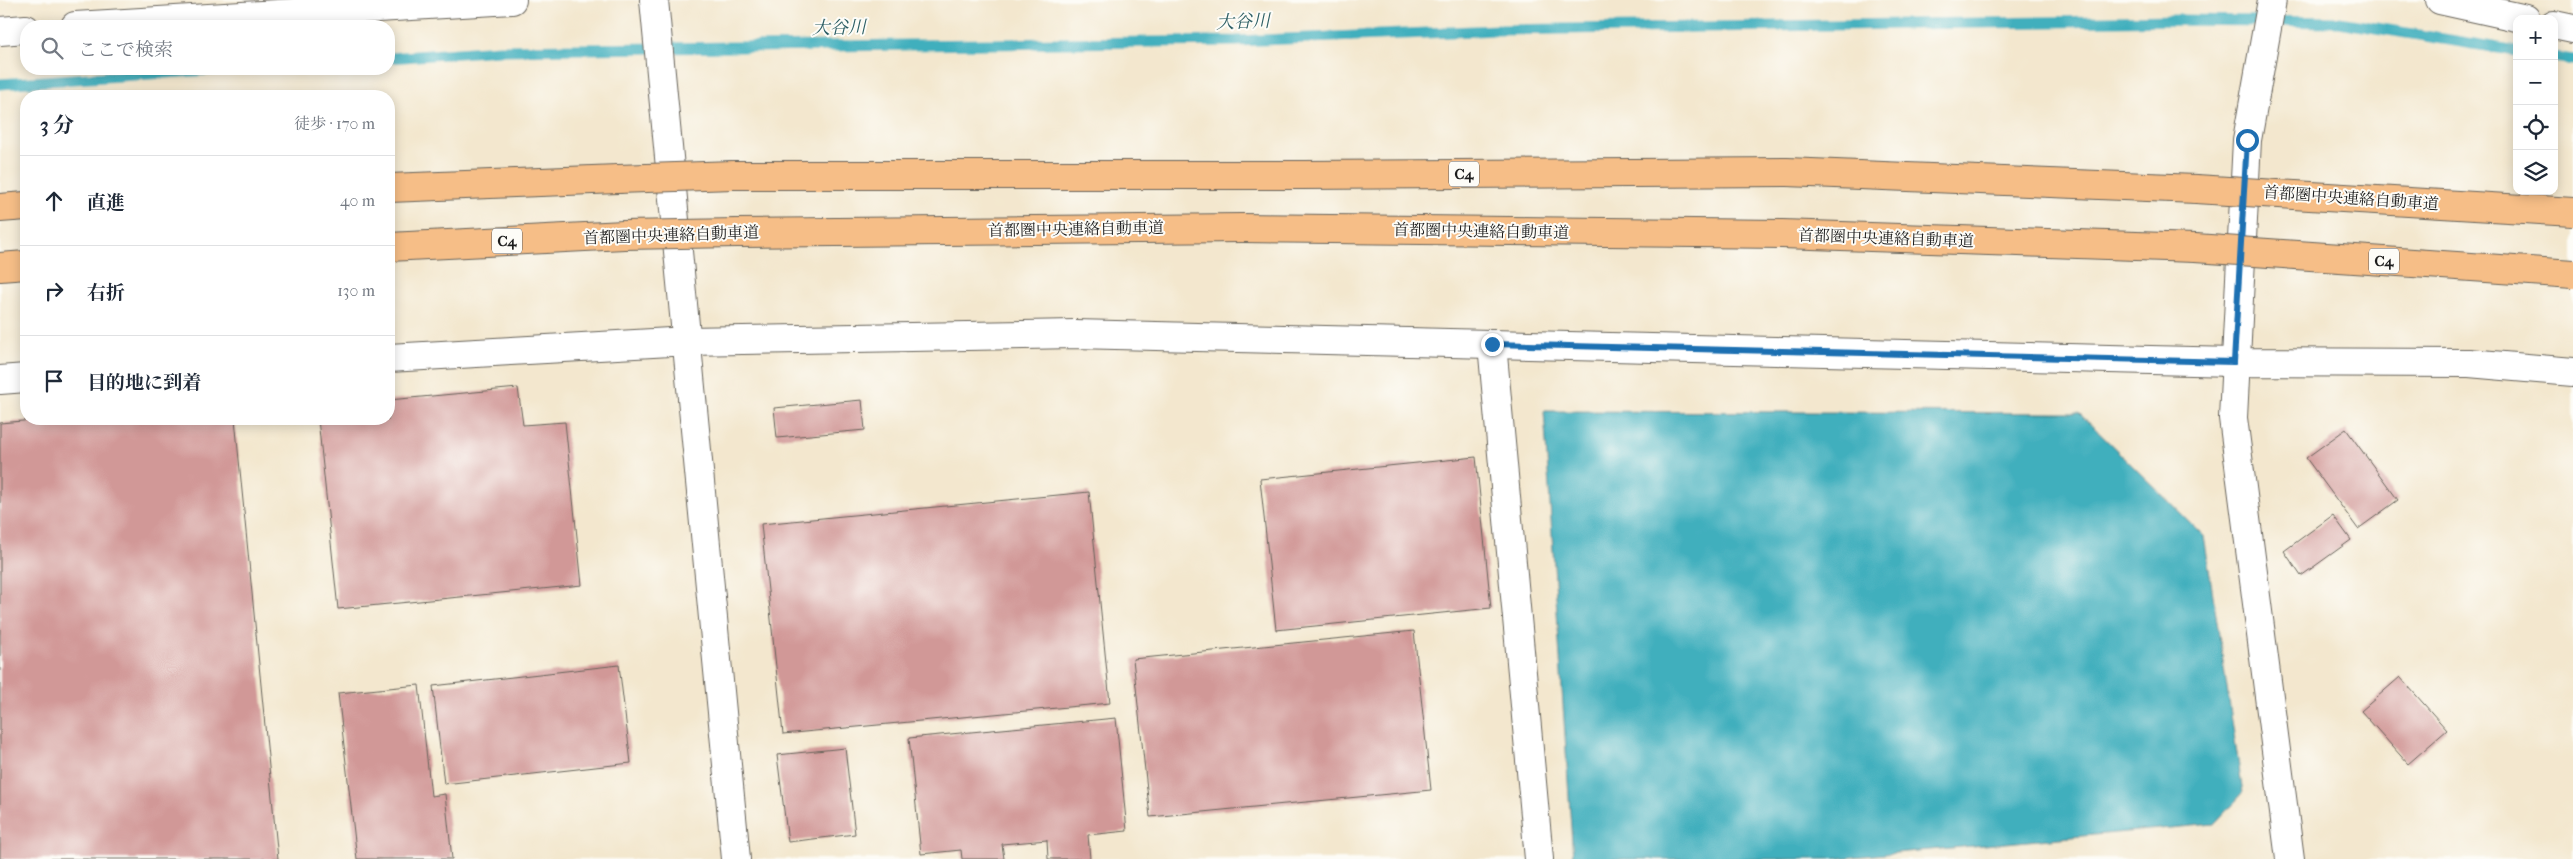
<!DOCTYPE html>
<html lang="ja">
<meta charset="utf-8">
<style>
:root{--surface:#fff;--page:#f2f2f3;--text:#1f2937;--muted:#747a83;--line:#e0e1e3}
body{margin:0;font-family:"IM FELL French Canon","Noto Serif JP",serif;background:var(--page);color:var(--text)}
.controls{position:absolute;right:15px;top:15px;display:grid;overflow:hidden;border-radius:10px;box-shadow:0 2px 12px #0003}
.controls button{width:45px;height:45px;display:grid;place-items:center;padding:0;border:0;border-bottom:1px solid var(--line);background:var(--surface);color:var(--text);font:25px sans-serif}
.stop{position:absolute;width:15px;height:15px;margin:-11px;border:4px solid #1f6fb2;border-radius:50%;background:#fff}
.stop.end{background:#1f6fb2;border-color:#fff;box-shadow:0 1px 5px #0008}
.list{margin:0;padding:0;list-style:none}
h2{display:flex;justify-content:space-between;align-items:center;height:65px;margin:0;padding:0 20px;font-size:21px}
h2 small{font-size:16px;font-weight:400;color:var(--muted)}
.list li{display:grid;grid-template-columns:32px 1fr auto;gap:15px;align-items:center;box-sizing:border-box;height:90px;padding:0 20px;border-top:1px solid var(--line)}
.list b{display:block;font-size:19px;white-space:nowrap}
.list em{font-size:16px;font-style:normal;color:var(--muted)}
.icon{flex:none;width:28px;height:28px;fill:none;stroke:currentColor;stroke-width:2;stroke-linecap:round;stroke-linejoin:round}
.map{position:relative;flex:none;width:2573px;height:859px;overflow:hidden}
.search{position:absolute;background:var(--surface);box-shadow:0 2px 12px #0003;left:20px;top:20px;width:375px;height:55px;display:flex;align-items:center;gap:12px;box-sizing:border-box;padding:0 18px;border-radius:20px;color:var(--muted);font-size:19px}
.panel{position:absolute;background:var(--surface);box-shadow:0 2px 12px #0003;left:20px;top:90px;width:375px;height:335px;border-radius:20px}
.map>svg:first-child{display:block}
</style>
<div class="map">
<svg width="2573" height="859" viewBox="0 0 2573 859">
<rect width="100%" height="100%" fill="#fdfcf7"/>
<filter id="ink" filterUnits="userSpaceOnUse"><feTurbulence type="fractalNoise" baseFrequency=".02" numOctaves="2"/><feDisplacementMap in="SourceGraphic" scale="10" xChannelSelector="R" yChannelSelector="G"/><feConvolveMatrix kernelMatrix="1 2 1 2 8 2 1 2 1" color-interpolation-filters="sRGB"/></filter>
<filter id="wash" filterUnits="userSpaceOnUse"><feTurbulence type="fractalNoise" baseFrequency=".0096" numOctaves="4" result="noise"/><feDisplacementMap in="SourceGraphic" scale="20" xChannelSelector="R" yChannelSelector="G"/><feGaussianBlur stdDeviation="1.12" result="paint"/><feColorMatrix in="noise" values="0 0 0 0 0 0 0 0 0 0 0 0 0 0 0 0 0 1.4 0 .05"/><feComposite in="paint" operator="in"/></filter>
<g filter="url(#wash)">
<rect width="100%" height="100%" fill="#f3e7ce"/>
<!-- water -->
<path fill="#40afbd" stroke="#2e666c" d="M1544 411 2079 413 2204 536 2243 793 2214 824 1830 859H1573Z"/>
<g fill="none" stroke-linecap="round" stroke-linejoin="round">
<!-- stream -->
<path stroke="#40afbd" stroke-width="11" d="M2554 57 2573 60
M389 58 500 50 1236 41 1498 30 2180 20 2339 22 2517 51
M0 84 224 69"/>
</g>
<g id="blocks">
<!-- building -->
<path fill="#d19897" d="M518 388 523 425 565 422 582 585 338 609 318 419H389V400Z
M862 400 865 430 777 438 774 408Z
M45 419H235L278 859H0V423Z
M2346 429 2398 500 2358 529 2306 458Z
M1476 457 1491 608 1276 630 1260 479Z
M1089 492 1110 703 783 734 761 524Z
M2333 515 2351 540 2301 576 2284 551Z
M1414 631 1431 790 1150 817 1133 659Z
M619 665 631 763 444 784 433 686Z
M2400 677 2447 730 2408 764 2361 711Z
M419 685 431 796 445 794 452 859H357L338 693Z
M1116 718 1127 831 1088 835 1090 859H1048L1047 840 1002 844 1004 859H962L961 850 921 854 909 738Z
M845 748 855 834 788 842 777 755Z"/>
</g>
</g>
<g filter="url(#ink)">
<use href="#blocks" fill-opacity="0" stroke="#67635a" stroke-width="1"/>
<g fill="none" stroke-linecap="round" stroke-linejoin="round">
<!-- minor casing -->
<g stroke="#67635a" stroke-width="30">
<path id="minor" d="M2440 0 2526 19
M2554 25 2573 29
M1492 344 1539 859"/>
</g>
<!-- tertiary casing -->
<g stroke="#67635a" stroke-width="30">
<path id="tertiary" d="M654 0 736 859
M2272 0 2247 140 2233 418 2290 859
M75 26 512 0
M0 31 26 29
M389 358 688 341 1075 334 2234 362 2469 363 2573 372
M0 380 26 378"/>
</g>
<!-- motorway casing -->
<g stroke="#67635a" stroke-width="30">
<path id="motorway" d="M733 175H1303L1787 172 2196 189
M389 188 618 179
M0 208 26 206
M737 233 1242 228 1782 234 2195 248
M389 247 624 235
M0 267 26 265"/>
</g>
<!-- minor -->
<use href="#minor" stroke="#fff" stroke-width="28"/>
<!-- tertiary -->
<use href="#tertiary" stroke="#fff" stroke-width="28"/>
<!-- motorway -->
<use href="#motorway" stroke="#f6be87" stroke-width="28"/>
<!-- motorway-bridge casing -->
<g stroke="#67635a" stroke-width="30" stroke-linecap="butt">
<path id="motorway-bridge" d="M618 179 733 175
M2196 189 2573 212
M624 235 737 233
M2195 248 2573 274"/>
</g>
<!-- motorway-bridge -->
<use href="#motorway-bridge" stroke="#f6be87" stroke-width="28"/>
</g>
</g>
<g fill="none" stroke-linecap="round" stroke-linejoin="round" filter="url(#ink)">
<!-- route -->
<path stroke="#1f6fb2" stroke-width="6" d="M1492 344 2234 362 2247 140"/>
</g>
<g text-anchor="middle" dominant-baseline="central" stroke-width="4" stroke-linejoin="round" paint-order="stroke">
<!-- shield labels -->
<g fill="#fdfcf7" stroke="#605f5e" stroke-width="1">
<rect x="1449" y="161.5" width="30" height="25" rx="4"/>
<rect x="492" y="228.5" width="30" height="25" rx="4"/>
<rect x="2369" y="248.5" width="30" height="25" rx="4"/>
</g>
<g font-size="15" font-weight="bold" fill="#1c1c1c">
<text x="1464" y="174">C4</text>
<text x="507" y="241">C4</text>
<text x="2384" y="261">C4</text>
</g>
<!-- street labels -->
<g font-size="16" fill="#1c1c1c" stroke="#fdfcf7">
<text transform="translate(2351 198) rotate(4)">首都圏中央連絡自動車道</text>
<text transform="translate(1076 229) rotate(-1)">首都圏中央連絡自動車道</text>
<text transform="translate(1481 231) rotate(1)">首都圏中央連絡自動車道</text>
<text transform="translate(671 235) rotate(-2)">首都圏中央連絡自動車道</text>
<text transform="translate(1886 238) rotate(2)">首都圏中央連絡自動車道</text>
</g>
<!-- water labels -->
<g font-size="18" font-style="italic" fill="#2c5e64" stroke="#fdfcf7">
<text transform="translate(1243 22) rotate(-2)">大谷川</text>
<text transform="translate(839 28) rotate(-1)">大谷川</text>
</g>
</g>
</svg>
<div class="controls">
<button>+</button>
<button>−</button>
<button><svg class="icon" aria-label="locate" viewBox="0 0 24 24"><circle cx="12" cy="12" r="6"/><path d="M12 2v4M12 18v4M2 12h4M18 12h4"/></svg></button>
<button><svg class="icon" aria-label="layers" viewBox="0 0 24 24"><path d="M12 4l9 5-9 5-9-5zM3 14l9 5 9-5"/></svg></button>
</div>
<div class="stop" style="left:2247px;top:140px"></div>
<div class="stop end" style="left:1492px;top:344px"></div>
<div class="search"><svg class="icon" aria-label="search" viewBox="0 0 24 24"><circle cx="10" cy="10" r="6"/><path d="M15 15l6 6"/></svg>ここで検索</div>
<section class="panel">
<h2>3 分<small>徒歩 · 170 m</small></h2>
<ul class="list">
<li><svg class="icon" aria-label="ahead" viewBox="0 0 24 24"><path d="M12 20V5M6 11l6-6 6 6"/></svg><div><b>直進</b></div><em>40 m</em></li>
<li><svg class="icon" aria-label="right" viewBox="0 0 24 24"><path d="M7 20v-9h11M14 6l5 5-5 5"/></svg><div><b>右折</b></div><em>130 m</em></li>
<li><svg class="icon" aria-label="arrive" viewBox="0 0 24 24"><path d="M6 21V4h12l-3 4 3 4H6"/></svg><div><b>目的地に到着</b></div></li>
</ul>
</section>
</div>
